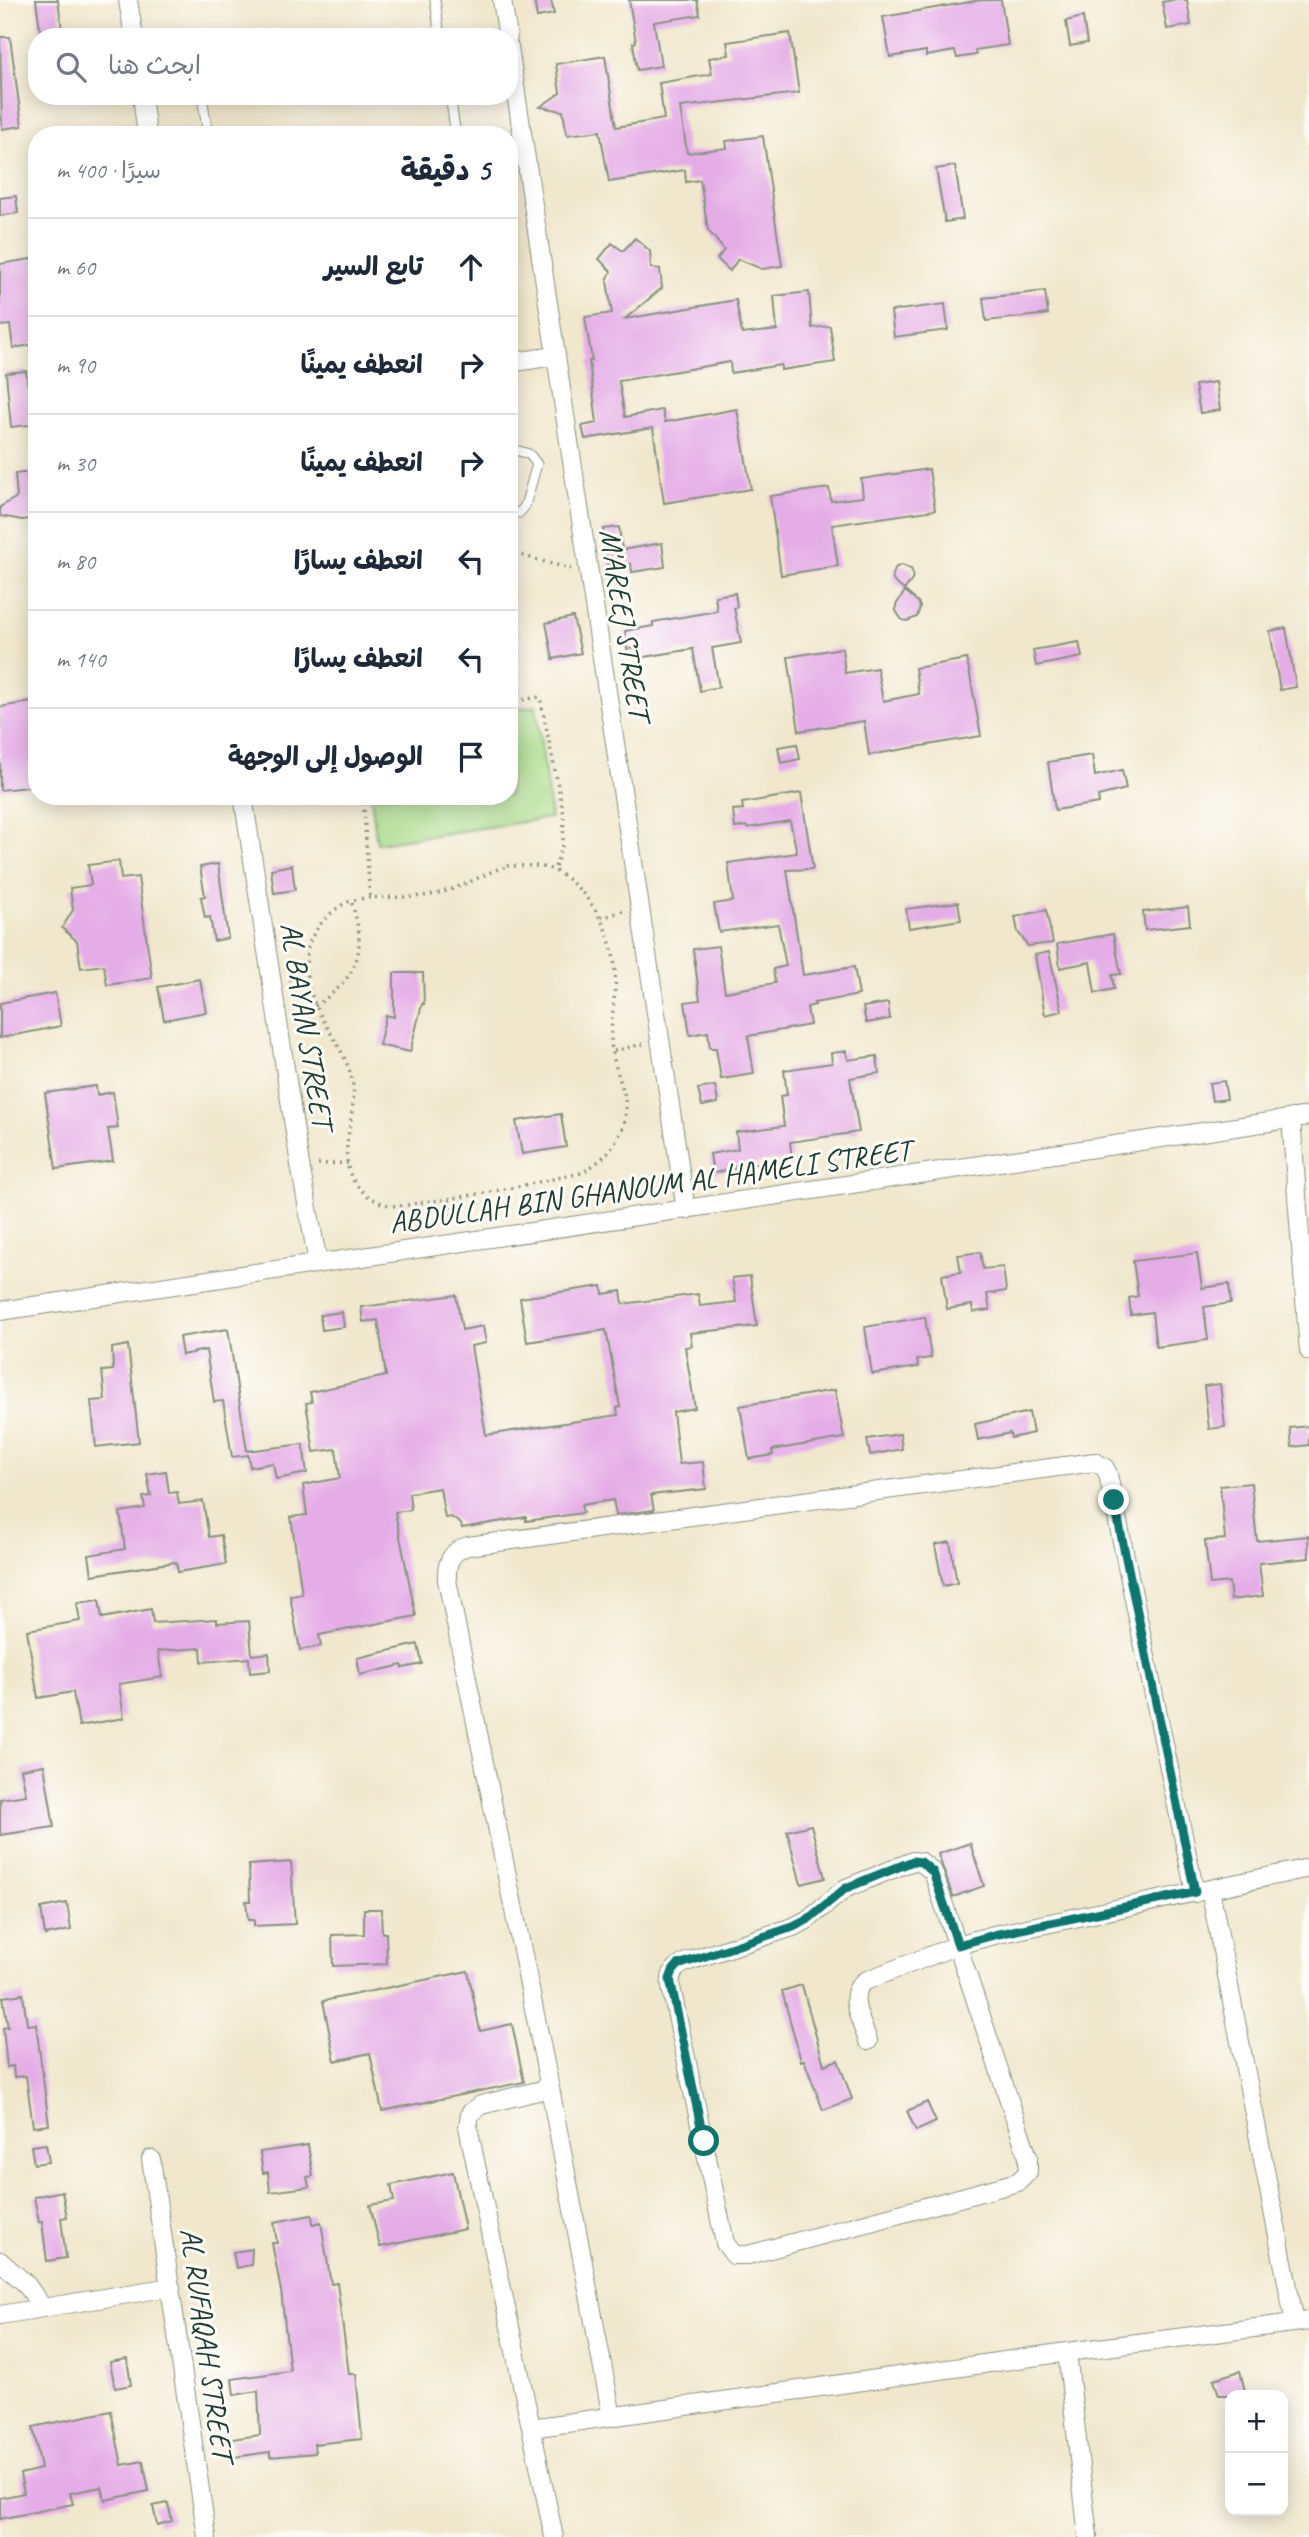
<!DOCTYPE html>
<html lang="ar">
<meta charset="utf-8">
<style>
:root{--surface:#fff;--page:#f6f6f7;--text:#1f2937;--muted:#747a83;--line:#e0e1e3}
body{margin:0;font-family:Caveat,"Playpen Sans Arabic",sans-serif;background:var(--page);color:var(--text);direction:rtl}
.controls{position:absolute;right:21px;bottom:21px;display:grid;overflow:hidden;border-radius:14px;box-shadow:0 4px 18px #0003}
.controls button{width:63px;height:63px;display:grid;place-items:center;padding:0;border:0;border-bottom:2px solid var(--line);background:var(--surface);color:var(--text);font:35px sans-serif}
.stop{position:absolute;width:21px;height:21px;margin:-16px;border:5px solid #0f766e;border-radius:50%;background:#fff}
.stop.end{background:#0f766e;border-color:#fff;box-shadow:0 2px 7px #0008}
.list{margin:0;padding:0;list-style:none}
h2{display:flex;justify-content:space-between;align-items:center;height:91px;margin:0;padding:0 28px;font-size:30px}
h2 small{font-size:23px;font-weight:400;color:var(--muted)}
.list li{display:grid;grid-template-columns:46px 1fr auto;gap:21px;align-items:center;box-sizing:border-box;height:98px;padding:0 28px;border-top:2px solid var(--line)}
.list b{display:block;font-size:26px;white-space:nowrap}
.list em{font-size:23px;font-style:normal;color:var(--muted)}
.icon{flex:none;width:38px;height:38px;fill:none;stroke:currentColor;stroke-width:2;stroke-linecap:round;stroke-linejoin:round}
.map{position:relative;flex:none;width:1309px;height:2537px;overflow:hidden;direction:ltr}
.search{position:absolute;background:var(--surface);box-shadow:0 4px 18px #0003;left:28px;top:28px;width:490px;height:77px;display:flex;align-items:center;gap:18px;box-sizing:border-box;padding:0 24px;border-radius:28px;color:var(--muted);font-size:26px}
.panel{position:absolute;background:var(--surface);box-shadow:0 4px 18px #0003;left:28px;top:126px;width:490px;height:679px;border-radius:28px;direction:rtl}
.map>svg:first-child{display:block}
</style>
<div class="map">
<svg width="1309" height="2537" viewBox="0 0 1309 2537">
<rect width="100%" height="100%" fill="#fdfcf7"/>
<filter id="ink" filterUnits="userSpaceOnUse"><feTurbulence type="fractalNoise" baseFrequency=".0143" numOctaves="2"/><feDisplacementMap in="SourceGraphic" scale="14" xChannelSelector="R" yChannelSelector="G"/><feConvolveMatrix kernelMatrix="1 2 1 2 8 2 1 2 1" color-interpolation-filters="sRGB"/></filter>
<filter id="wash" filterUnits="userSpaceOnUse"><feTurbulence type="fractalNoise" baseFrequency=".00686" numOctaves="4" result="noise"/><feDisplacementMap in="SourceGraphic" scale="28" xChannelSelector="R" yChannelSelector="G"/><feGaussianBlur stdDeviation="1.57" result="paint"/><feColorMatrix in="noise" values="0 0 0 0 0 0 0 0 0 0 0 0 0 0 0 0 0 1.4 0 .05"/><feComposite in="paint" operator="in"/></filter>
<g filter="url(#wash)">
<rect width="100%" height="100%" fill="#f0e7cc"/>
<!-- green -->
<path fill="#a8da89" stroke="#648c5e" stroke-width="2" d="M536 706 551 818 377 843 371 796H509V710Z"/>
<g id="blocks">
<!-- building -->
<path fill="#e5ade7" d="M36 0H58L63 37H41Z
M534 0H551L554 14 537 17Z
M629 0H697L700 15 654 22 661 66 637 70 633 43 636 42Z
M981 0H1001L1008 45 975 50 976 55 957 58 955 51 926 56V51L890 57 883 17Z
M1172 0H1187L1191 25 1167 29 1162 2Z
M1083 17 1087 43 1070 46 1066 21Z
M790 33 799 93 680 107 687 153 727 148 726 141 763 136 782 266 762 269 738 259 730 271 717 259 724 250 708 230 700 180 686 182 685 170 609 182 600 131 567 135 563 111 540 107 560 93 556 64 605 56 616 127 664 119 659 83 712 74 709 58 729 55 727 42Z
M0 37H10L22 126 2 129Z
M955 166 963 219 945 222 936 169Z
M16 196 18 213 0 216V198Z
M635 238 650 251 651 268 660 269 662 288 625 319 736 300 742 334 777 330 774 296 809 292 812 328 830 326 835 362 781 370V365L731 373 730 362 619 381 625 417 662 410 665 422 737 409 751 489 664 503 653 428 585 439 582 426 597 423 589 361H592L585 317 612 313 607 281 611 271 599 259 612 243 623 251Z
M37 258V344L13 348 10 325 0 326V264Z
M1045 291 1048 314 986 321 983 298Z
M945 304 948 330 894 337 891 311Z
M26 371 28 386 37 385V424L11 427 6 373Z
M1216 382 1220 410 1200 413 1195 385Z
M929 469 935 510 832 525 838 566 781 575 770 496 829 488 831 501 863 497 861 479Z
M37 471V518L22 520 0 516V507L17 497 15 474Z
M619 527 622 550 662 543 665 567 632 572 631 564 608 568 603 529Z
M902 565 911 569 913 574 912 580 904 590 894 582 892 577 896 567Z
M905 591 918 602 920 607 917 617 907 621 902 620 896 611V605Z
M735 593 737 607 734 608 741 643 712 648 719 687 700 691 693 649 638 658 636 648 627 649 625 631 653 626V622L717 611 715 596Z
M573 617 581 653 553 659 546 623Z
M1286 628 1296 687 1280 690 1270 631Z
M1079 642 1082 657 1036 666 1033 650Z
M842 648 845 673 877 668 883 701 919 694 915 668 967 659 981 736 869 755 864 721 799 731 788 657Z
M37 701V786L0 790V707Z
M797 744 800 759 781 763 778 747Z
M1092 755 1095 776 1122 770 1126 789 1098 796 1099 803 1055 810 1048 762Z
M801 793 813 869 787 870 803 975 854 967 859 995 814 1003 815 1005 807 1007 810 1025 748 1036 754 1074 721 1079 716 1048H710L708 1032 690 1035 685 1002 700 1000 693 949 718 946 725 992 775 983 773 969 786 966 778 924 719 932 714 904 733 901 728 863 797 853 790 821 747 828 746 826 735 828 733 810 743 809 742 803Z
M119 861 121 879 138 877 152 978 107 985 104 965 81 968 77 941 62 928 73 910 70 888 91 885 88 865Z
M218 864 228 938 214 941 210 917 205 918 201 897 205 896 200 867Z
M292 865 295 890 274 893 271 869Z
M958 902 961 920 909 928 906 909Z
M1188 907 1190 925 1145 930 1143 912Z
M1046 910 1053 943 1028 946 1018 932 1015 917Z
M1113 934 1121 974 1112 975 1114 989 1095 993 1090 962 1060 968 1057 944Z
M1049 952 1062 1011 1045 1015 1035 955Z
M394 973H423L424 1004H422L410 1052 379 1045 386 1015 394 1017Z
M200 979 206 1012 164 1020 158 987Z
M55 993 61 1026 0 1038V1003Z
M888 1003 890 1019 866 1023 863 1007Z
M846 1051 848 1060 877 1056 879 1073 850 1078 859 1132 790 1142 792 1159 735 1166 736 1169 713 1173 710 1154 738 1149 736 1132 784 1126 780 1096 787 1095 784 1070 832 1063 831 1053Z
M1224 1081 1227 1099 1212 1101 1209 1083Z
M96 1086 97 1095 113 1092 118 1128 108 1129 113 1161 56 1169 45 1093Z
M715 1086 718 1103 702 1106 698 1089Z
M561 1114 566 1147 522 1154 516 1121Z
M980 1252 983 1269 1003 1267 1006 1291 987 1294 990 1310 973 1312 972 1305 947 1309 942 1275 961 1272 958 1255Z
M1197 1253 1202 1288 1229 1284 1231 1303 1204 1307 1208 1340 1156 1347 1152 1312 1131 1315 1129 1298 1138 1296 1133 1261Z
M750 1276 757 1326 690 1333 692 1346 685 1347 695 1408 673 1412 679 1464 703 1462 706 1489 651 1495 654 1510 616 1515 613 1500 581 1505 583 1513 526 1521V1517L462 1528 461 1524 451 1517 445 1518 440 1488 409 1493 411 1510 395 1512 416 1616 319 1635 321 1646 300 1650 290 1596 302 1594 291 1517 307 1515 303 1485 340 1478 336 1449 314 1452 306 1403 312 1402 310 1392 386 1376 378 1320 363 1322 361 1307 456 1295 462 1330 483 1326 486 1343 471 1346 486 1435 618 1415 617 1408 620 1407 606 1330 527 1342 520 1298 602 1286 603 1294 621 1291 623 1304 698 1294 700 1306 736 1302 732 1278Z
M342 1312 344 1327 322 1330 320 1315Z
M925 1317 931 1358 917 1360 918 1367 872 1374 865 1327Z
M228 1329 247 1451 303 1444 307 1473 276 1479 273 1463 250 1467 248 1455 232 1457 223 1401 214 1402 206 1350 182 1355 179 1337Z
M128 1345 139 1442 96 1447 91 1401 105 1400 102 1371 113 1370 112 1348Z
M1220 1384 1225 1427 1209 1429 1204 1386Z
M835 1390 844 1438 772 1450 773 1455 749 1459 740 1406Z
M1029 1412 1033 1433 1011 1438 1010 1433 978 1440 975 1424Z
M1309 1426V1445L1292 1447 1290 1428Z
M900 1434 902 1449 870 1455 867 1439Z
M166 1471 169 1493 177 1492 179 1504 203 1501 209 1537 221 1535 226 1564 178 1572 176 1562 92 1575 89 1555 125 1549 120 1512 145 1508 143 1497 151 1496 147 1474Z
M1251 1483 1257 1541 1308 1536 1309 1558 1259 1563 1263 1596 1231 1600 1229 1582 1210 1584 1205 1541 1225 1539 1220 1486Z
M950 1542 957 1583 943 1586 935 1545Z
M99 1600 102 1618 151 1609 153 1623 217 1619V1623L249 1621 252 1655 269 1653 270 1671 250 1673 249 1658 202 1662 201 1648 158 1651 162 1677 119 1684 124 1718 79 1726 73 1692 38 1698 27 1630 80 1621 77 1603Z
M418 1644 422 1664 403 1668 402 1665 360 1675 357 1658Z
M44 1765 54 1827 0 1835V1799L26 1795 21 1769Z
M811 1825 825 1878 801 1884 787 1831Z
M970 1843 984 1886 953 1897 938 1854Z
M291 1862 295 1924 254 1926V1920H248L246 1901H250L249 1865Z
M67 1903 71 1930 45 1935 41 1908Z
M364 1909H381L382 1933H386L387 1964 333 1966 332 1935 364 1934Z
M468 1971 480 2031 512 2024 524 2082 382 2111 370 2053 335 2061 323 2001Z
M802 1985 824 2065 838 2060 852 2099 823 2110 804 2060 801 2061 782 1991Z
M23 1994 27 2025 36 2024 49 2125 33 2127 26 2076 14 2077 13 2066 7 2067 3 2028 8 2027 3 1997Z
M927 2102 936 2122 916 2131 907 2111Z
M46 2144 49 2162 34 2164 31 2146Z
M308 2145 313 2176 307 2177 309 2187 270 2192 268 2172 263 2173 260 2152Z
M453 2172 465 2229 380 2247 370 2205 394 2201 391 2185Z
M62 2191 67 2217 61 2218 66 2258 47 2261 42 2222H39L34 2197Z
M312 2215 313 2224 321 2222 331 2284 337 2283 349 2374H356L362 2439 314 2444 315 2453 270 2457V2452L234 2457 232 2439 260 2435 258 2391 234 2395 232 2379 290 2371 281 2291 272 2243H277L274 2222Z
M252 2249 251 2265 236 2268 233 2252Z
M127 2359 131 2385 115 2388 110 2362Z
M1240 2371 1246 2395H1219L1214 2379Z
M111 2411 122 2465 143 2461 149 2491 105 2500 102 2487 70 2493 73 2504 0 2519V2498L24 2493 20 2474 41 2469 33 2427Z
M168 2503 172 2521 157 2525 153 2506Z"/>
</g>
</g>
<g filter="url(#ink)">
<use href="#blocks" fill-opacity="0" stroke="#889280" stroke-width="2"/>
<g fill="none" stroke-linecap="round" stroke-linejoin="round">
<!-- lane casing -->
<g stroke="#889280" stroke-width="11">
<path id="lane" d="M435 0 440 37
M202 96 208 135
M450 96 456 135
M509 448 529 454 537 464 525 506 519 513 509 512"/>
</g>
<!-- street casing -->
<g stroke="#889280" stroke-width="20">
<path id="street" d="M128 0 134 37
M502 0 508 37
M509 47 686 1210
M142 96 147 135
M509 363 554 356
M243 796 300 1165 318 1263
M1291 1118 1309 1351
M0 1311 1309 1116
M913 1861 921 1862 933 1872 1028 2157V2172L1018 2182 748 2255H734L725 2243 671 1987C669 1972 676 1966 689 1961L793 1927 807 1920 846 1888Z
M1210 1889 1295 2323
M868 2041C862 2022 845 1995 865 1981L958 1945 994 1935 1309 1868
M550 2088 481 2105 470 2113 468 2127 554 2537
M151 2159 207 2537
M0 2261 26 2284 43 2308
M0 2315 171 2287
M1067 2352 1088 2537
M612 2417 550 2088 447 1580C446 1562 451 1551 468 1546L1095 1462 1105 1468 1108 1474 1195 1893
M531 2428 1067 2352 1309 2321"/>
</g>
<!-- path -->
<path stroke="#889280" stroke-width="3.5" stroke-dasharray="2 5" stroke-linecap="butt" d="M509 552 571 569
M509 702 540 697 564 815 563 844 554 870
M363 796 370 899
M507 866C522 866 542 864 555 871 589 889 612 931 615 968 617 992 611 1014 611 1038 611 1056 618 1073 623 1090 634 1126 611 1157 581 1173 529 1184 477 1196 424 1202 416 1203 407 1206 398 1206 379 1206 359 1193 351 1176 337 1144 362 1109 350 1072 340 1041 316 1017 309 986 305 972 305 951 311 939 318 924 338 903 354 900 383 894 413 901 443 892 465 886 485 873 507 866Z
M601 918 623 911
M289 979H308
M315 1006C359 977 368 951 351 901
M614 1051 643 1044
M318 1164 348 1163
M449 1200 454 1226"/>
<!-- lane -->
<use href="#lane" stroke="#fff" stroke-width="9"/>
<!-- street -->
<use href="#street" stroke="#fff" stroke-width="18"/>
</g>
</g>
<g fill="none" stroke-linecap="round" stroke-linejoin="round" filter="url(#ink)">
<!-- route -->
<path stroke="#0f766e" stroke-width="9" d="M704 2141 670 1979 673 1971 678 1965 793 1927 807 1920 846 1888 913 1861 921 1862 933 1872 958 1945 994 1935 1195 1892 1114 1500"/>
</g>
<g text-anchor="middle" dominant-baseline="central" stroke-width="6" stroke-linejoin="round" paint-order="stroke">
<!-- street labels -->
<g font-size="30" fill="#1f3d34" stroke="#fdfcf7">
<text transform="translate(625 624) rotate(81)">M'AREEJ STREET</text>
<text transform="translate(307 1025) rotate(81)">AL BAYAN STREET</text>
<text transform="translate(650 1186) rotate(-8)">ABDULLAH BIN GHANOUM AL HAMELI STREET</text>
<text transform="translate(207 2344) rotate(82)">AL RUFAQAH STREET</text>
</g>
</g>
</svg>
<div class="controls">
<button>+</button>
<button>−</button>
</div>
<div class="stop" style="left:704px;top:2141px"></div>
<div class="stop end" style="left:1114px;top:1500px"></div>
<div class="search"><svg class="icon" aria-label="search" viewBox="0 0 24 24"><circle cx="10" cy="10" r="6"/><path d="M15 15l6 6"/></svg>ابحث هنا</div>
<section class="panel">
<h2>5 دقيقة<small>سيرًا · 400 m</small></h2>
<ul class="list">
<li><svg class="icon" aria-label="ahead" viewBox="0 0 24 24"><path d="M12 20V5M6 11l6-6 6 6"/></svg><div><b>تابع السير</b></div><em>60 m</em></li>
<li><svg class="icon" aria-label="right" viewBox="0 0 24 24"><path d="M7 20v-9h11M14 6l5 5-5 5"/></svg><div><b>انعطف يمينًا</b></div><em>90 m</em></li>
<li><svg class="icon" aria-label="right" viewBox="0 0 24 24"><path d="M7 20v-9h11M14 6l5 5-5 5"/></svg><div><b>انعطف يمينًا</b></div><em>30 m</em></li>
<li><svg class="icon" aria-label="left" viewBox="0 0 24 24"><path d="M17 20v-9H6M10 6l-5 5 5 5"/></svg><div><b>انعطف يسارًا</b></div><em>80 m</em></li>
<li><svg class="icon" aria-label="left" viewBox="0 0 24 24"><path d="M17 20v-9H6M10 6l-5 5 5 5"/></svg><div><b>انعطف يسارًا</b></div><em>140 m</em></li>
<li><svg class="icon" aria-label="arrive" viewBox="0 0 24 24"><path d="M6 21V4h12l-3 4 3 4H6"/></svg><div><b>الوصول إلى الوجهة</b></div></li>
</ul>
</section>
</div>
